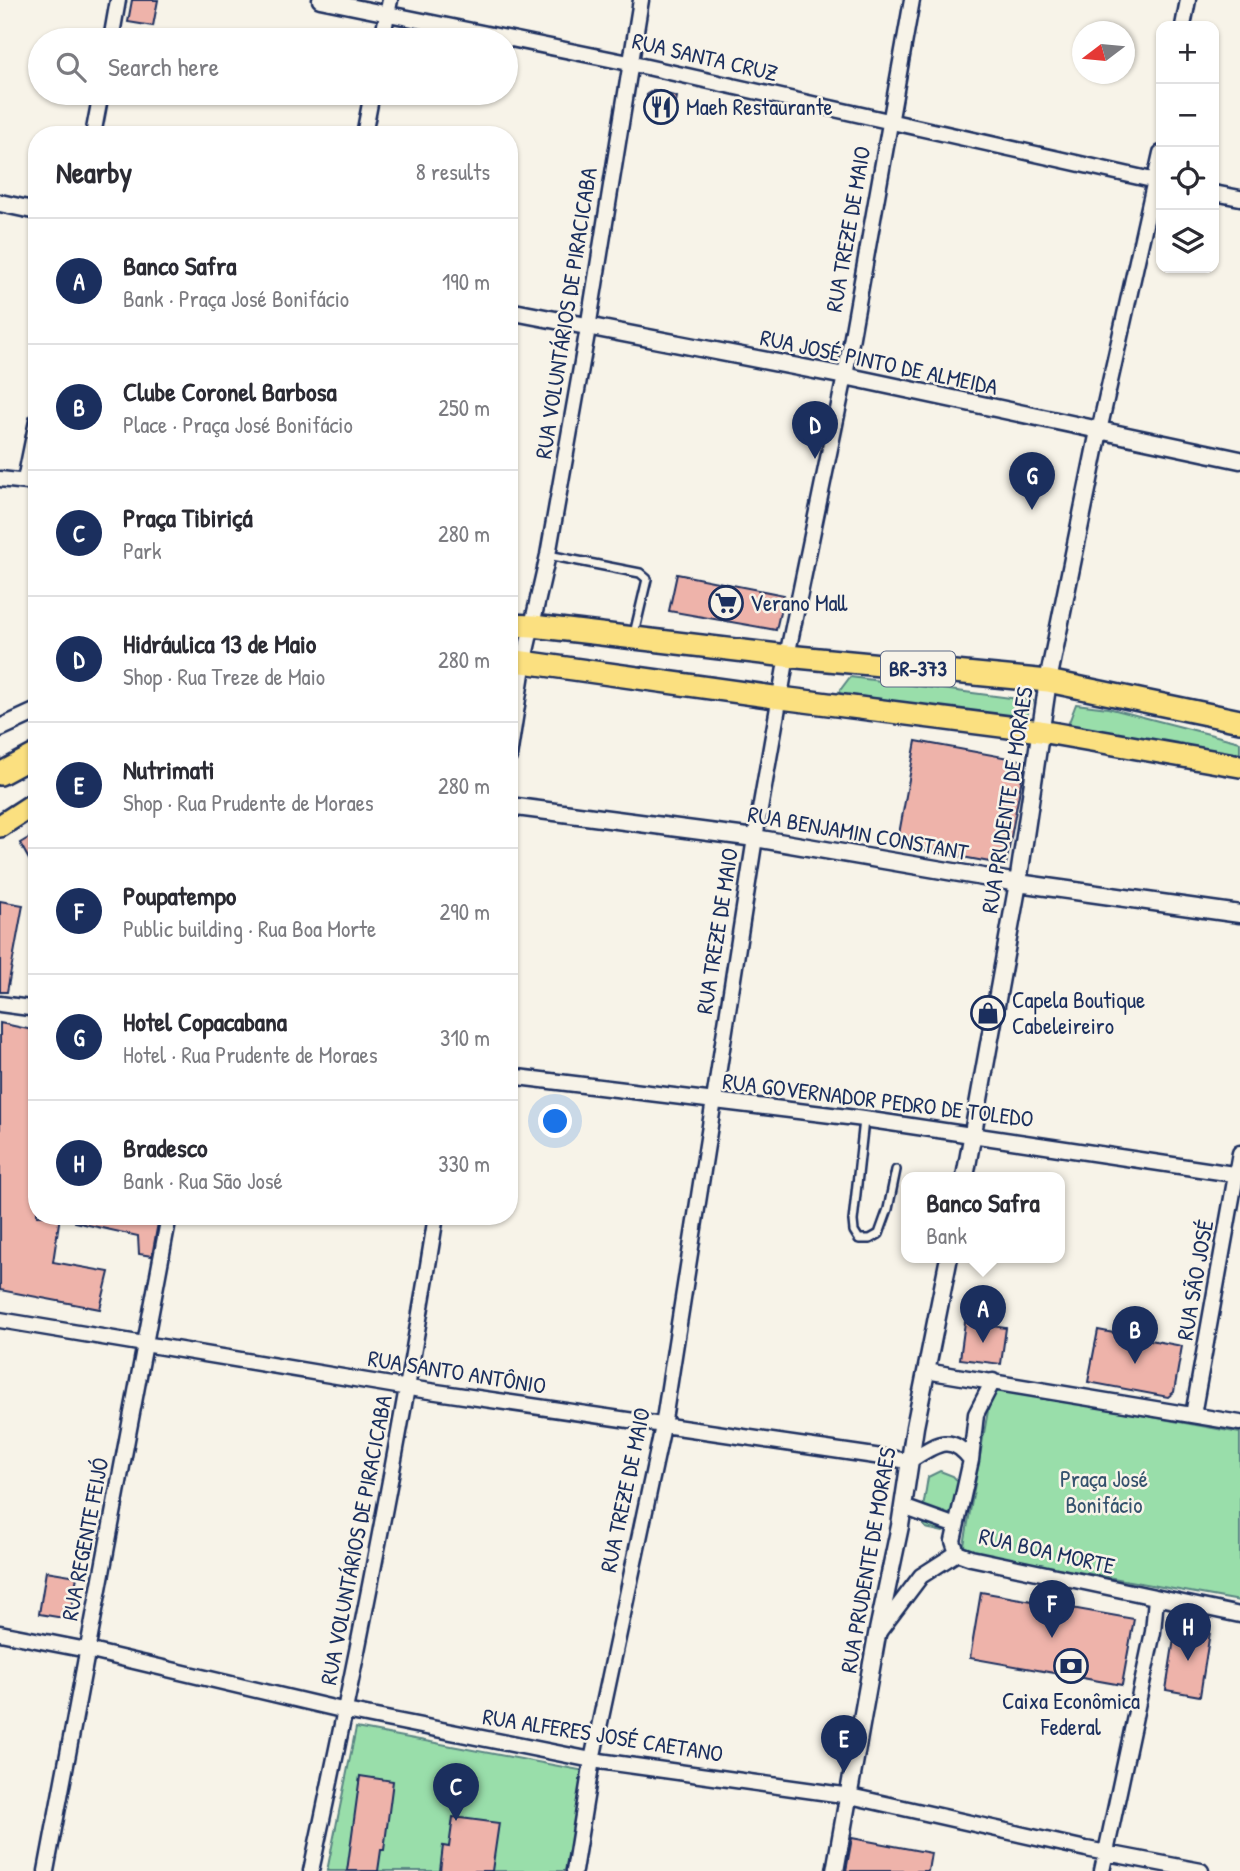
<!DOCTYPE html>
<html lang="en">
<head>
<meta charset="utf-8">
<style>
	:root { --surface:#fff; --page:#f7f7f7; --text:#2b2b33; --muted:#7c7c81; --line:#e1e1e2; --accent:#1b2f5e }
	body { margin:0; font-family:"Patrick Hand",sans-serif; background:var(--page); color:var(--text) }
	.controls { position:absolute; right:21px; top:21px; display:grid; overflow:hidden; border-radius:14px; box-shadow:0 2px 5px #0004 }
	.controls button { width:63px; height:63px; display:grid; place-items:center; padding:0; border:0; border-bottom:2px solid var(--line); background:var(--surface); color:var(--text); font:35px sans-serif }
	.compass { position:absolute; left:1072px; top:21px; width:63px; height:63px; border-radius:50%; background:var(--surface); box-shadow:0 2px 5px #0004; rotate:254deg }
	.you { position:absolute; left:556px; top:1122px; width:24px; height:24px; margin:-18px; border:5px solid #fff; border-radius:50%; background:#1a73e8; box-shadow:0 0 0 10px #1a73e833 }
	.badge { display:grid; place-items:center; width:46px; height:46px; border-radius:50%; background:var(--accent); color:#fff; font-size:23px; font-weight:700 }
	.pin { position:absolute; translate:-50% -58px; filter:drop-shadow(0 2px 4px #0008) }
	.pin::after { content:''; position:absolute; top:37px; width:24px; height:21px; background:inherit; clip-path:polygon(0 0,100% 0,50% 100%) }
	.popup { position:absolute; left:901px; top:1172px; width:164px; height:91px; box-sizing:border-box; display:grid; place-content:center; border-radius:14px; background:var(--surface); filter:drop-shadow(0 2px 5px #0005); font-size:23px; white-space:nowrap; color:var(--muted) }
	.popup b { font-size:26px; color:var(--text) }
	.popup::after { content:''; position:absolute; left:50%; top:100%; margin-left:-14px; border:14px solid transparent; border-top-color:var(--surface) }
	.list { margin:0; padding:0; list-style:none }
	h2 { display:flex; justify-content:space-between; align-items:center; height:91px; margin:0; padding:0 28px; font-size:30px }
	h2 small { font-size:23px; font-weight:400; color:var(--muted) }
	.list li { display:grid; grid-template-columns:46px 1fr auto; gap:21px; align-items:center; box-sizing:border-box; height:126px; padding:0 28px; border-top:2px solid var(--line) }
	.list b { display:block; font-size:26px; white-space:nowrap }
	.list p { margin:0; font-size:23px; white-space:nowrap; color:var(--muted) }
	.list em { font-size:23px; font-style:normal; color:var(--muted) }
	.icon { flex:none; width:38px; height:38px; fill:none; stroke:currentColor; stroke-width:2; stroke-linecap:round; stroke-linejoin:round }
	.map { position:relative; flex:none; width:1240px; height:1871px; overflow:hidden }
	.search { position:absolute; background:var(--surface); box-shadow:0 2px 5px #0004; left:28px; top:28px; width:490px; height:77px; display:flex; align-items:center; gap:18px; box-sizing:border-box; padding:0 24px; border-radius:38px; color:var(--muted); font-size:26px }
	.panel { position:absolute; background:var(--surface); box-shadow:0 2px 5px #0004; left:28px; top:126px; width:490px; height:1099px; border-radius:28px }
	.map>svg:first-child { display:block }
	.green { fill:#99deaa; stroke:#5a8684; stroke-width:2 }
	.building { fill:#eeb3aa; stroke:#1b2f5e; stroke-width:2 }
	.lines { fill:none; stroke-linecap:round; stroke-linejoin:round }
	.service-casing { stroke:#1b2f5e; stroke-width:12 }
	.minor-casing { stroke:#1b2f5e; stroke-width:19 }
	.tertiary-casing { stroke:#1b2f5e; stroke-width:21 }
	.primary-casing { stroke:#1b2f5e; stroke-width:26 }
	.service { stroke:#f7f3e8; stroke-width:7 }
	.minor { stroke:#f7f3e8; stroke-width:14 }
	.tertiary { stroke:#f7f3e8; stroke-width:16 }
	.primary { stroke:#fbe080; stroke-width:21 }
	.labels { text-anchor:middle; stroke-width:5; stroke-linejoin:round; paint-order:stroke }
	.shield { fill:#f7f3e8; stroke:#5d6a87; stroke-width:2 }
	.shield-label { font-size:21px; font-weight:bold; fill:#1b2f5e }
	.street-label { font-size:23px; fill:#1b2f5e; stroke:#f7f3e8 }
	.poi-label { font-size:23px; fill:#1b2f5e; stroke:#f7f3e8; text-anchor:start }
	.park-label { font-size:23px; fill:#34526d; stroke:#f7f3e8 }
</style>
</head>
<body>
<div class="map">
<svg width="1240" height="1871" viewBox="0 0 1240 1871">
	<rect width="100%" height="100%" fill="#f7f3e8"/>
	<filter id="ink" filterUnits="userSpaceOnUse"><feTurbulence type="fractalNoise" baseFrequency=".0143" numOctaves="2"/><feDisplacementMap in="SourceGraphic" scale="14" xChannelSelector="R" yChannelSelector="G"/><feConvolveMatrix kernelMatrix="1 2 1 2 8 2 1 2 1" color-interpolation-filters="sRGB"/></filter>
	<g filter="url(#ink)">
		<path class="green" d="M850 677 1033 701 1025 720 838 693Z
			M1076 704 1108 708 1240 742V755L1068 725Z
			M992 1388 1240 1433V1601L963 1551Z
			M940 1471 953 1476 964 1488 956 1524 943 1532 926 1528 921 1521 928 1477Z
			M356 1728 585 1771 565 1871H327Z"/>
		<path class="building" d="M132 0H158L153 26 128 22Z
			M654 90 677 97 671 124 646 118 647 94Z
			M677 574 784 595 776 630 669 611Z
			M916 741 1025 761 1006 865 897 845Z
			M37 833V874L20 843Z
			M0 901 23 905 7 992H0Z
			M0 1023 37 1031V1216H60L53 1262 109 1272 100 1309 0 1290Z
			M75 1216H143L144 1222 158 1223 152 1256 139 1254 138 1236 75 1222Z
			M965 1322 1006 1328 1001 1364 960 1359Z
			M1098 1330 1182 1346 1174 1392 1168 1397 1088 1382Z
			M46 1571 77 1576 70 1619 39 1614Z
			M981 1592 1134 1619 1122 1685 970 1658Z
			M1176 1626 1210 1632 1200 1696 1166 1690Z
			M360 1776 393 1781 384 1850H381L378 1871H347Z
			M453 1817 499 1823 492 1871H440L443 1846 449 1847Z
			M852 1838 931 1853 928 1871H846Z"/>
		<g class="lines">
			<g class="service-casing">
				<path id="service" d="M548 555 640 573 647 579 634 634
					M864 1120 853 1221 854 1231 859 1239H870L879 1234 888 1209 896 1170"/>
			</g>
			<g class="minor-casing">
				<path id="minor" d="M320 0 629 63 1161 182
					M1183 26 1188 0
					M111 40 118 0
					M382 40 390 0
					M93 135 101 93
					M364 135 372 93
					M1214 193 1240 198
					M1099 431 1161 153
					M0 479 37 483
					M25 480 37 421
					M509 757 524 660 548 555 588 328 641 0
					M0 1004 37 1009
					M509 1076 864 1119 1240 1175
					M0 1320 409 1388 909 1461C934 1446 950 1431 971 1460
					M926 1371 1240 1423
					M1193 1415 1240 1153
					M903 1507 956 1526
					M957 1553 953 1541 971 1460 976 1414 993 1381
					M0 1633 87 1650 346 1711 592 1760 850 1796 1086 1849 1201 1871
					M878 1633 921 1576 957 1553 971 1558 1240 1615
					M46 1871 169 1216
					M311 1871C358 1654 401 1436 436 1216
					M574 1871 592 1760 663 1426 755 838 787 656 845 376 912 0
					M1102 1871 1153 1632 1156 1598"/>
			</g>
			<g class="tertiary-casing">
				<path id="tertiary" d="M0 203 37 211
					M509 311 845 376 1240 460
					M0 728 37 711
					M509 806 755 838 1018 883 1240 914
					M965 1177 1018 883 1048 681 1099 431
					M835 1871 877 1635 900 1526 915 1427 949 1257"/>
			</g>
			<g class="primary-casing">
				<path id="primary" d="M509 625 533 626 787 656 1048 681 1240 721
					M509 660 781 698 1040 731 1240 766
					M0 774 37 754
					M0 826 37 802"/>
			</g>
			<use href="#service" class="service"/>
			<use href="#minor" class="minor"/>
			<use href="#tertiary" class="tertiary"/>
			<use href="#primary" class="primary"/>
		</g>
	</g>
	<defs>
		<g id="restaurant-ring" transform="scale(1.75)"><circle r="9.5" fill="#f7f3e8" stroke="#1b2f5e" stroke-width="1.5"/><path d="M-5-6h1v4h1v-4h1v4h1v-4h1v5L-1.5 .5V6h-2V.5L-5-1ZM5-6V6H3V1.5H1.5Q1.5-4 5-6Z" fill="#1b2f5e"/></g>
		<g id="supermarket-ring" transform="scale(1.75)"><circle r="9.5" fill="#f7f3e8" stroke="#1b2f5e" stroke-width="1.5"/><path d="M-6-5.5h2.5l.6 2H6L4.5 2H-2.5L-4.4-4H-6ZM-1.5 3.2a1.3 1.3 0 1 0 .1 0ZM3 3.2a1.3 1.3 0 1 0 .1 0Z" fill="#1b2f5e"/></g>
		<g id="shop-ring" transform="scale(1.75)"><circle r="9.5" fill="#f7f3e8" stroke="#1b2f5e" stroke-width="1.5"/><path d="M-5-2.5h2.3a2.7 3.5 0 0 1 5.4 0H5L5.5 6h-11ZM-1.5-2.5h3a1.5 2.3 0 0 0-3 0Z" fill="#1b2f5e"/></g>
		<g id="bank-ring" transform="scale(1.75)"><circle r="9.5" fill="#f7f3e8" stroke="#1b2f5e" stroke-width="1.5"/><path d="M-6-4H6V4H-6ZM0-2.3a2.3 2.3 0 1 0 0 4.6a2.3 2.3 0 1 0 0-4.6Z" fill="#1b2f5e"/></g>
	</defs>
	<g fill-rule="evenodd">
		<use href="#restaurant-ring" x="661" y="107"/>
		<use href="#supermarket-ring" x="726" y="603"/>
		<use href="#shop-ring" x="988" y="1013"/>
		<use href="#bank-ring" x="1071" y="1666"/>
	</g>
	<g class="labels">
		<rect class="shield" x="881" y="651.5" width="74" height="35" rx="5"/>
		<g class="shield-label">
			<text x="918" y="676">BR-373</text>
		</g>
		<g class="street-label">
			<text transform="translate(705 57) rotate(13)" y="8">RUA SANTA CRUZ</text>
			<text transform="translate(848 229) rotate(-80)" y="8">RUA TREZE DE MAIO</text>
			<text transform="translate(566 313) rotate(-81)" y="8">RUA VOLUNTÁRIOS DE PIRACICABA</text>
			<text transform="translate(879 362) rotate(12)" y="8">RUA JOSÉ PINTO DE ALMEIDA</text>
			<text transform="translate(1007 800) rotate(-81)" y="8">RUA PRUDENTE DE MORAES</text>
			<text transform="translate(858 833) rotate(10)" y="8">RUA BENJAMIN CONSTANT</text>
			<text transform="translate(717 931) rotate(-81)" y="8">RUA TREZE DE MAIO</text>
			<text transform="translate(878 1100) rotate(7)" y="8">RUA GOVERNADOR PEDRO DE TOLEDO</text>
			<text transform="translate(1195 1280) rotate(-80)" y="8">RUA SÃO JOSÉ</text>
			<text transform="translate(457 1372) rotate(9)" y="8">RUA SANTO ANTÔNIO</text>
			<text transform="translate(625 1490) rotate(-78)" y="8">RUA TREZE DE MAIO</text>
			<text transform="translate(85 1539) rotate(-79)" y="8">RUA REGENTE FEIJÓ</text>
			<text transform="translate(356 1540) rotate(-79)" y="8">RUA VOLUNTÁRIOS DE PIRACICABA</text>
			<text transform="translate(1047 1551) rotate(13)" y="8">RUA BOA MORTE</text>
			<text transform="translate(868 1560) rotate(-80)" y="8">RUA PRUDENTE DE MORAES</text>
			<text transform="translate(603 1735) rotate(9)" y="8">RUA ALFERES JOSÉ CAETANO</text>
		</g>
		<g class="poi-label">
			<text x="686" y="115">Maeh Restaurante</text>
			<text x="750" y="611">Verano Mall</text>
			<text x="1012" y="1008">Capela Boutique<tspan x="1012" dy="26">Cabeleireiro</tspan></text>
			<text x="1071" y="1709" text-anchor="middle">Caixa Econômica<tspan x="1071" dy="26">Federal</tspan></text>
		</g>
		<g class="park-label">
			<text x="1104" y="1487">Praça José<tspan x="1104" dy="26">Bonifácio</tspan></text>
		</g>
	</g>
</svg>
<div class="controls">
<button>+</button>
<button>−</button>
<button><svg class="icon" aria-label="locate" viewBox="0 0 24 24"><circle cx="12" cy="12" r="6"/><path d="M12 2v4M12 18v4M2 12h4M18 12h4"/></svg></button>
<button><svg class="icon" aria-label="layers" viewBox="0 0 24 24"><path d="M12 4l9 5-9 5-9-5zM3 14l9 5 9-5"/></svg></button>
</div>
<svg class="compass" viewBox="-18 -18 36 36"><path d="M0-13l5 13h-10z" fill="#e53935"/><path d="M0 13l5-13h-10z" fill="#7c7c81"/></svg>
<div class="you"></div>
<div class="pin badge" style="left:983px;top:1343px">A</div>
<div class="popup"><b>Banco Safra</b>Bank</div>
<div class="pin badge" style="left:1135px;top:1364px">B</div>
<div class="pin badge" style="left:456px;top:1821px">C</div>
<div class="pin badge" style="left:815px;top:459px">D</div>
<div class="pin badge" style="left:844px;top:1773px">E</div>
<div class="pin badge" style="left:1052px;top:1638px">F</div>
<div class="pin badge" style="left:1032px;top:510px">G</div>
<div class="pin badge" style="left:1188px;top:1661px">H</div>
<div class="search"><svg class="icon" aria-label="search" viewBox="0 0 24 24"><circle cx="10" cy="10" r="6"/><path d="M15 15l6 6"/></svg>Search here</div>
<section class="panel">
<h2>Nearby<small>8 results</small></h2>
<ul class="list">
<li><span class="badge">A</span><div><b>Banco Safra</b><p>Bank · Praça José Bonifácio</p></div><em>190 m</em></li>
<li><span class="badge">B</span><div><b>Clube Coronel Barbosa</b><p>Place · Praça José Bonifácio</p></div><em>250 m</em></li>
<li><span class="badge">C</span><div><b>Praça Tibiriçá</b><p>Park</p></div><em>280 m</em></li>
<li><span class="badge">D</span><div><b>Hidráulica 13 de Maio</b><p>Shop · Rua Treze de Maio</p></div><em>280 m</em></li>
<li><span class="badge">E</span><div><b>Nutrimati</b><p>Shop · Rua Prudente de Moraes</p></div><em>280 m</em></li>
<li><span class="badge">F</span><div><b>Poupatempo</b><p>Public building · Rua Boa Morte</p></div><em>290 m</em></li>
<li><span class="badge">G</span><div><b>Hotel Copacabana</b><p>Hotel · Rua Prudente de Moraes</p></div><em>310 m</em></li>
<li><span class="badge">H</span><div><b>Bradesco</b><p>Bank · Rua São José</p></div><em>330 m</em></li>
</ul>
</section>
</div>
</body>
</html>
